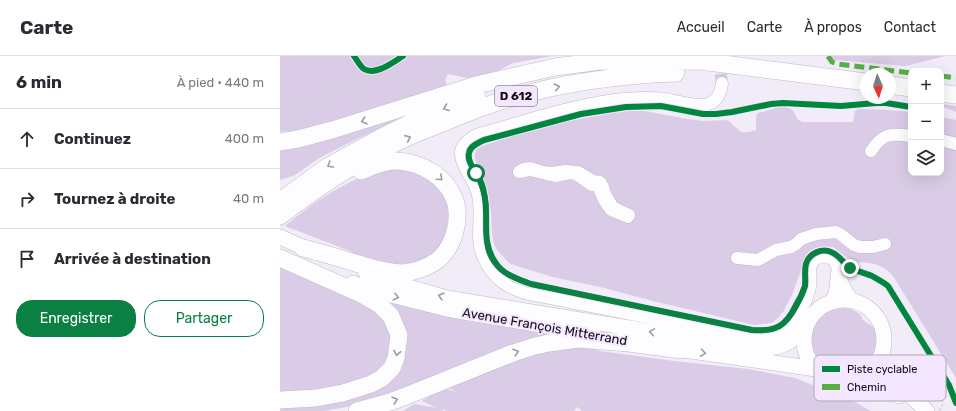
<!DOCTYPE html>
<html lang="fr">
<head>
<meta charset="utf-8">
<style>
	:root { --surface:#fff; --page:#f7f7f7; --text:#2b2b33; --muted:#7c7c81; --line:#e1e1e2; --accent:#0b8043 }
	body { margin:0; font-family:Rubik,sans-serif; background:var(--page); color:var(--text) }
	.controls { position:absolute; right:12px; top:12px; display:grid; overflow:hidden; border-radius:8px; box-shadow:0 4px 16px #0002 }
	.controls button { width:36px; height:36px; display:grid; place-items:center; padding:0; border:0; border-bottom:1px solid var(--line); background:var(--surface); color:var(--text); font:20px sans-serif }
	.compass { position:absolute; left:580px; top:12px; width:36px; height:36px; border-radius:50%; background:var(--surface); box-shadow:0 4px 16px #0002; rotate:176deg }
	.stop { position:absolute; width:12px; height:12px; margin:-9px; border:3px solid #0b8043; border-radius:50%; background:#fff }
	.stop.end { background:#0b8043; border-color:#fff; box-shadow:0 1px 4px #0008 }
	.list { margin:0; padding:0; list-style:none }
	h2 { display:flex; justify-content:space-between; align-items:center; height:52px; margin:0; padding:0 16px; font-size:17px }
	h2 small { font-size:13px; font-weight:400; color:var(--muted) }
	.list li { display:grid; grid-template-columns:26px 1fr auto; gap:12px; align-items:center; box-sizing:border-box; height:60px; padding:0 16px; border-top:1px solid var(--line) }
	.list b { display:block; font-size:15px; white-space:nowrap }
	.list em { font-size:13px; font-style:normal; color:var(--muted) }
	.actions { display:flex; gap:8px; padding:12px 16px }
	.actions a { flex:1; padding:9px 0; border:1px solid var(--accent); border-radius:16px; text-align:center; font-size:14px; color:var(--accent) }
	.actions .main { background:var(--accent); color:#fff }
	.icon { flex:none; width:22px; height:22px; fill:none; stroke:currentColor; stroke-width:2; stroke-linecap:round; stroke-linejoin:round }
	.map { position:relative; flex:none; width:676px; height:355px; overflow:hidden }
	header { display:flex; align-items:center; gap:24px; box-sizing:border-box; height:56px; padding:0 20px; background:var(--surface); border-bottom:1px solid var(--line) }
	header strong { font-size:19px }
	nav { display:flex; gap:22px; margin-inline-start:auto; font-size:14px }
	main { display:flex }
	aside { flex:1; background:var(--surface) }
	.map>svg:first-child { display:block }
	.green { fill:#dacce6 }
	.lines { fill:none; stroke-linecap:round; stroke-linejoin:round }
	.minor-tunnel { stroke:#d0cbd6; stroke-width:12; stroke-dasharray:12 6; stroke-linecap:butt }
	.minor-casing { stroke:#c0bac5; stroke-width:13 }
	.major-casing { stroke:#c0bac5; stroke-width:16 }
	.highway-casing { stroke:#c0bac5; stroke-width:18 }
	.path { stroke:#d3d1d4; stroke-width:1.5; stroke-dasharray:3 2; stroke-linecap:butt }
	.minor { stroke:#fdfcfe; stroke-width:12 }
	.major { stroke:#fdfcfe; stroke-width:15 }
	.highway { stroke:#fdfcfe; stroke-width:17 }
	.quiet { stroke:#54b045; stroke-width:5; stroke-dasharray:10 5; stroke-linecap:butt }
	.cycleway-casing { stroke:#f3e6fe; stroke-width:8 }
	.cycleway { stroke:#00873e; stroke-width:6 }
	.oneway { stroke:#9f9ca1 }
	.route { stroke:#0b8043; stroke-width:5 }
	.labels { text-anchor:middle; stroke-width:4; stroke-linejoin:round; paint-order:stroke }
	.shield { fill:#f3e6fe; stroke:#564e5c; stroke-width:1 }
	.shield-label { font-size:12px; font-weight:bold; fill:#120d16 }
	.street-label { font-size:13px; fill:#120d16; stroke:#f3e6fe }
	.key { fill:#f3e6fe; stroke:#b0a5b8; stroke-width:1 }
	.key-label { font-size:11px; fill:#120d16 }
</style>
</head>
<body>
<header>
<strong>Carte</strong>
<nav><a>Accueil</a><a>Carte</a><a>À propos</a><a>Contact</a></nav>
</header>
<main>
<aside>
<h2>6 min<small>À pied · 440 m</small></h2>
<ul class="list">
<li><svg class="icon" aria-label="ahead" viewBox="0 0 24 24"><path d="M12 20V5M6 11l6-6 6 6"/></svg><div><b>Continuez</b></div><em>400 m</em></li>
<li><svg class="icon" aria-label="right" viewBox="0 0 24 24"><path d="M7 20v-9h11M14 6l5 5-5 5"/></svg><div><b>Tournez à droite</b></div><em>40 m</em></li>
<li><svg class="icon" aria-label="arrive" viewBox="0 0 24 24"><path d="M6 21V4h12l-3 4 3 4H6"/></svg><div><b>Arrivée à destination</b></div></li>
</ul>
<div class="actions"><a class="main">Enregistrer</a><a>Partager</a></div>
</aside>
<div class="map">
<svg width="676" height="355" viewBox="0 0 676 355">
	<rect width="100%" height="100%" fill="#f2ecf8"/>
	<path class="green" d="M0 0H273L233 7 216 16 198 21 186 22 168 18 165 24 167 28 161 34 143 36 135 40 47 67 37 69 25 74 0 76Z
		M551 0H666L625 10 553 4Z
		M158 47 81 81 41 101 15 119 0 124V95L9 91Z
		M661 48 676 50V56L661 50Z
		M504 50C506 51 509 52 511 53 518 58 514 64 523 66H573L575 55 578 53 608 54 631 56V117H661V61L676 64V322L613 220C606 212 599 208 588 207 584 206 579 207 575 205 565 202 561 197 554 191 544 190 534 190 527 198L512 239 503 256 498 262 492 267 474 269 373 245 324 232 273 221 240 211 229 207 217 194 214 188 212 178 211 157 207 134 198 112 195 103V99L196 94 202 90 238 78 285 66 331 57 348 55H364L408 63 423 65 446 64C453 66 456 74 462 76 466 77 472 75 476 74V60L478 57Z
		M126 112 146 121 154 127 164 140 168 152 169 171 166 186 142 208 107 210 59 194 75 197 5 170C34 146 70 120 108 114 114 113 120 112 126 112Z
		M0 208 89 248 104 262 111 275 112 289 105 310 89 322 50 333 0 337Z
		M107 246C168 261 231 269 293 278L136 330 72 350 44 355H0V348L114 317Z
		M562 252 571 253 580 258 583 264 587 267 594 271 598 280 595 300 591 306 585 311 578 316 569 319 558 317 540 309 534 303 529 291V281L532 272 537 264 544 257 552 254Z
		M301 289 320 295 394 305 468 313 515 322 575 346 591 355H301V354L297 351 294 355H167L161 353 163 355H123L134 348 157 352 142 345 157 335 167 333 176 336 169 332 244 298Z"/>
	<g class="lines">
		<path class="minor-tunnel" d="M438 0 442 27"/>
		<g class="minor-casing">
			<path id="minor" d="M442 27C441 36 438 45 428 48 418 52 395 44 383 43 370 41 357 42 344 43 294 48 247 65 199 78 162 95 192 114 198 139 201 153 199 165 199 179 199 200 210 219 228 230 233 233 240 235 245 237L473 282C500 284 511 275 523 251 526 244 529 237 530 231 532 224 529 216 531 209 534 201 544 198 552 203 557 206 561 224 564 230 567 236 570 241 574 246
				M661 84 676 88
				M591 95C603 77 611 77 631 80
				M250 112 263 116 272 117 285 115 297 116 300 117 313 125 320 126 323 131 325 138 332 150 334 152 349 159 348 161 331 154 324 144 318 130 317 129H312L296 118 290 117 275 120 250 114 241 116H239L244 113Z
				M457 202 478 204 496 194 511 191 516 188 521 183 536 178 556 176 560 178 574 189 580 191H593L605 188
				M550 247C556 237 556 228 557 217"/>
		</g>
		<g class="major-casing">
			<path id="major" d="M0 181 34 196
				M86 217 94 221 167 242 472 292C484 293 499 292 509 286 515 282 521 276 526 271
				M73 227 95 235 167 253 313 278
				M524 284a40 40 0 1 1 80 0a40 40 0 1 1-80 0Z
				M390 292 536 313
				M602 297V306L606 316 614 325 647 355
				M581 320 602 327 619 340"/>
		</g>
		<g class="highway-casing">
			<path id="highway" d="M610 29 631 32
				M661 37 676 39
				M0 86 18 83 52 74 196 29 275 11 321 5 367 6 420 5 586 26
				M0 145 47 111 100 82 141 62 185 45 197 41
				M0 160C33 135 70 110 107 91 125 82 144 74 163 67 186 57 210 48 234 41 287 26 341 19 396 17
				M23 192C40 196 56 201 72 206 89 211 106 217 123 217 134 216 150 211 159 203 174 190 182 161 174 142 165 120 142 107 119 105 106 104 93 110 81 115
				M0 202 81 238 100 249 111 260 119 279 116 302 112 312 102 322 91 328 63 337 36 342 0 344
				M77 355 110 346 131 338 233 297 255 290 269 287 298 283 349 287 401 294"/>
		</g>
		<path class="path" d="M0 19H7
			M0 62 29 52 63 35 98 14
			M659 355C668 344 658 342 661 331L669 329"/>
		<use href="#minor" class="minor"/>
		<use href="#major" class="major"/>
		<use href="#highway" class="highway"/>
		<path class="quiet" d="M548 0 552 6 558 8 631 17
			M661 20 676 22"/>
		<g class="cycleway-casing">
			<path id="cycleway" d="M74 0C77 4 80 10 84 13 96 20 113 6 123 0
				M631 51 606 47H596L561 50 503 47 491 48 452 56 436 58H423L381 50 346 51 301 58 204 84C198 87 190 90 189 97 187 105 193 111 196 117 200 123 203 130 204 137 210 161 200 184 215 206 223 219 238 223 251 228L472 274C496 276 506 270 516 249 520 243 523 236 525 230 526 222 524 215 526 208 529 197 543 191 553 197 560 200 563 207 569 211 576 215 585 217 592 220 597 223 603 226 608 230L669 329 676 347"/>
		</g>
		<use href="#cycleway" class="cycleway"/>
	</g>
	<defs><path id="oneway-chevron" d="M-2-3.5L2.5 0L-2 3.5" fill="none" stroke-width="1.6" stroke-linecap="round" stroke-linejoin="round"/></defs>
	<g class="oneway">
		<use href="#oneway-chevron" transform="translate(277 31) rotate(-12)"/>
		<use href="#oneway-chevron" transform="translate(166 52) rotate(158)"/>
		<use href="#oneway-chevron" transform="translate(84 65) rotate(162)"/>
		<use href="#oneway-chevron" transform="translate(128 82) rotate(-24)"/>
		<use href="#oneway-chevron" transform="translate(50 109) rotate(150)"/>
		<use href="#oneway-chevron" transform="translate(160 122) rotate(42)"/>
		<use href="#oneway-chevron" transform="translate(161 240) rotate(-164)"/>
		<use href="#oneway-chevron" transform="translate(116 241) rotate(14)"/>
		<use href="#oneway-chevron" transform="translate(372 276) rotate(-171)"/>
		<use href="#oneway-chevron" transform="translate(236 296) rotate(-19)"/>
		<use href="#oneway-chevron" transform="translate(117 297) rotate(101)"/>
		<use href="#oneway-chevron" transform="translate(423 297) rotate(8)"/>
		<use href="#oneway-chevron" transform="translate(115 344) rotate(-19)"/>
	</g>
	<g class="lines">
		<path class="route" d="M196 117C201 127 205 138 206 149 208 173 200 198 223 215 232 221 242 225 251 228L472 274C496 276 506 270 517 249 520 243 524 236 525 229 526 222 524 214 526 207 530 197 542 192 551 196 559 199 563 207 570 212"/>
	</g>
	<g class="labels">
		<rect class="shield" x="215" y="30" width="42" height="20" rx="3"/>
		<g class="shield-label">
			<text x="236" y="44">D 612</text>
		</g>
		<g class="street-label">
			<text transform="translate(265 270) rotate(10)" y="5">Avenue François Mitterrand</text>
		</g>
	</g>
	<rect x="534" y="299" width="132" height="46" rx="6" class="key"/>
	<rect x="542" y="310" width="18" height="6" fill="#00873e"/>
	<rect x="542" y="328" width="18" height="6" fill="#54b045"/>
	<g class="key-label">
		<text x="567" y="317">Piste cyclable</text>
		<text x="567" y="335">Chemin</text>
	</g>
</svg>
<div class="controls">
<button>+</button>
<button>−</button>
<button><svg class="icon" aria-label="layers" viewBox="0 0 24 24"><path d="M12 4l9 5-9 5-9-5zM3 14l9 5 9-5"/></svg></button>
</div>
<svg class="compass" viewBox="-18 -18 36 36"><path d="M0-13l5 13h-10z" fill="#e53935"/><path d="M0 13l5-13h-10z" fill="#7c7c81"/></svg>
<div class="stop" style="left:196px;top:117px"></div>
<div class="stop end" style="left:570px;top:212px"></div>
</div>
</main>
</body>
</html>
